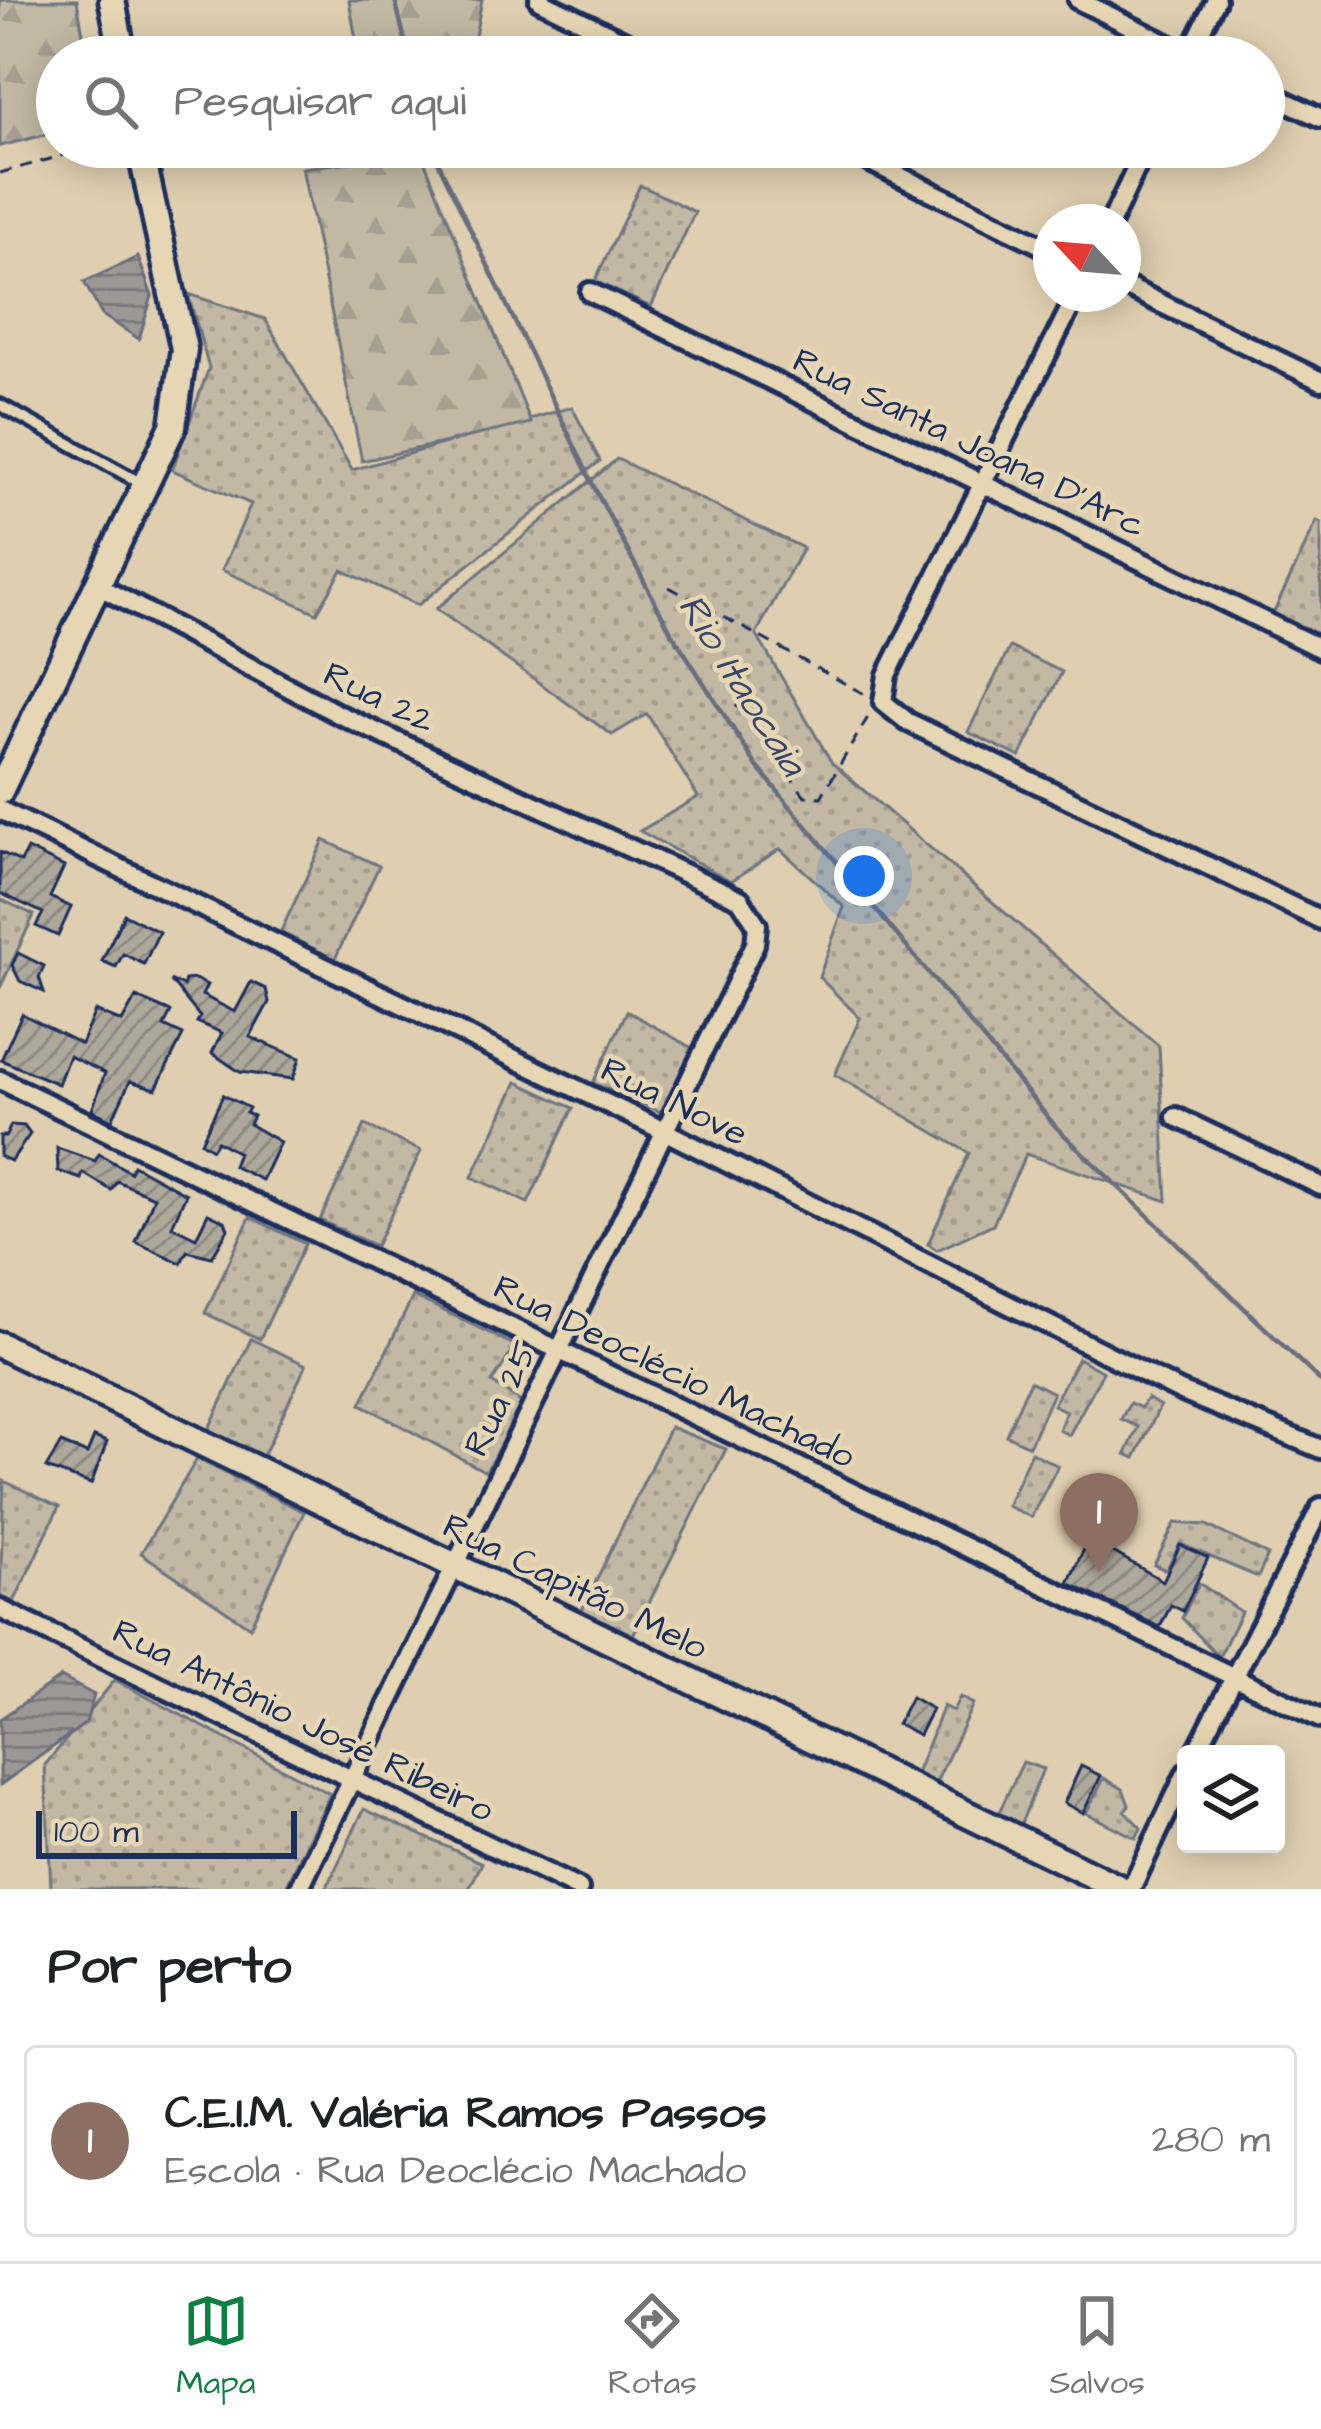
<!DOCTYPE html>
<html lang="pt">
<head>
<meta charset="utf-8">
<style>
	:root { --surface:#fff; --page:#f2f2f2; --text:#202124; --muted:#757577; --line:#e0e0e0; --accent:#0b8043 }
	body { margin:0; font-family:"Architects Daughter",sans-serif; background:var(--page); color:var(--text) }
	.controls { position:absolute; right:36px; bottom:36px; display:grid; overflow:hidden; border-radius:12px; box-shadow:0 6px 30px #0003 }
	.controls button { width:108px; height:108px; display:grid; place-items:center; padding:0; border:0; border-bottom:3px solid var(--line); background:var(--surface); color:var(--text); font:60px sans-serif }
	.compass { position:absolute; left:1033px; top:204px; width:108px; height:108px; border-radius:50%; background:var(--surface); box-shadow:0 6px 30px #0003; rotate:296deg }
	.scale { position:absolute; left:36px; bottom:30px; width:261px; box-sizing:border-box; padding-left:12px; border:6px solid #1b2f5e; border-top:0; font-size:33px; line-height:42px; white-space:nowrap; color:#1b2f5e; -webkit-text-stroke:9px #e7d6b3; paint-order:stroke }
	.you { position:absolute; left:864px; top:876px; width:42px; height:42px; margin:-30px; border:9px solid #fff; border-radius:50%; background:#1a73e8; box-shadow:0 0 0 18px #1a73e833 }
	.badge { display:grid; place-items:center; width:78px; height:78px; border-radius:50%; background:var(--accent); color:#fff; font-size:39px; font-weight:700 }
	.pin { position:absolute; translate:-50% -99px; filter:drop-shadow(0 3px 6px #0008) }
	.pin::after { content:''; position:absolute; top:63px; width:42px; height:36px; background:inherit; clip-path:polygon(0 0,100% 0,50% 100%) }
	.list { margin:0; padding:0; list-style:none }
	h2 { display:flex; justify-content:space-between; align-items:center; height:156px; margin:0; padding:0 48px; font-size:51px }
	h2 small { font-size:39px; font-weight:400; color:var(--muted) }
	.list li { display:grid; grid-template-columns:78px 1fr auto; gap:36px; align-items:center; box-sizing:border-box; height:192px; margin:0 24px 24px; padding:0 24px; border:3px solid var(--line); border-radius:12px }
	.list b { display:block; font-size:45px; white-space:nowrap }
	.list p { margin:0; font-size:39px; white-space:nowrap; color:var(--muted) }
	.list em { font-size:39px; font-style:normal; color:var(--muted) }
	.icon { flex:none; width:66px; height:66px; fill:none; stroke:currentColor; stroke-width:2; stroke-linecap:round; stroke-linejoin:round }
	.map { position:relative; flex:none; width:1321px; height:1889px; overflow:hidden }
	.search { position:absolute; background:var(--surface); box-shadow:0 6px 30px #0003; left:36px; right:36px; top:36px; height:132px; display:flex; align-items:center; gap:30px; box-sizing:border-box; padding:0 42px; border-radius:66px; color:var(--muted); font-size:45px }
	.sheet { height:372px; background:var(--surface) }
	nav { display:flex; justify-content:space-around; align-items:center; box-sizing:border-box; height:168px; border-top:3px solid var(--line); background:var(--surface); font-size:33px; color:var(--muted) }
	nav a { display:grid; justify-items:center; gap:6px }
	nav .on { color:var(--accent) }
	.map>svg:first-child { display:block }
	.grass { fill:url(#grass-dots); stroke:#6e7481; stroke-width:3 }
	.forest { fill:url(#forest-firs); stroke:#6e7481; stroke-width:3 }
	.water { fill:url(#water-rules); stroke:#686e7f; stroke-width:3 }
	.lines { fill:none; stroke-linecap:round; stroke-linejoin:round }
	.stream { stroke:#686e7f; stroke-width:4.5 }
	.building { fill:url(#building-hatch); stroke:#1b2f5e; stroke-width:3 }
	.service-casing { stroke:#1b2f5e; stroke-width:18 }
	.minor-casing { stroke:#1b2f5e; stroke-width:26 }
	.secondary-casing { stroke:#1b2f5e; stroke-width:33 }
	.path { stroke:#1b2f5e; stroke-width:3; stroke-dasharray:12 9; stroke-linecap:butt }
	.service { stroke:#e7d6b3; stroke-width:9 }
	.minor { stroke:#e7d6b3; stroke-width:16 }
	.secondary { stroke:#e7d6b3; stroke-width:24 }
	.labels { text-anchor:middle; stroke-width:9; stroke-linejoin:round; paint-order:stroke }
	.street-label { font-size:36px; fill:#1b2f5e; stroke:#e7d6b3 }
	.water-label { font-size:39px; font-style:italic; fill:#354469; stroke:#e7d6b3 }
</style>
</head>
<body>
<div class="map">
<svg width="1321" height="1889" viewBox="0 0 1321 1889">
	<defs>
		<pattern id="grass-dots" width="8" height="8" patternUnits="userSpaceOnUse" patternTransform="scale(3)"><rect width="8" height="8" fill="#c2b8a4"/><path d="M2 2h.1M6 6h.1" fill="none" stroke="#a69e90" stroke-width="1.8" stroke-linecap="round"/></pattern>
		<pattern id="forest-firs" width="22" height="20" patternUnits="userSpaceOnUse" patternTransform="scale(3)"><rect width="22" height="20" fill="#c2b8a4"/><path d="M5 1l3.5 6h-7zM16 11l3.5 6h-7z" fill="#a69e90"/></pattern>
		<pattern id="water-rules" width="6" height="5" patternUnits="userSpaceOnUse" patternTransform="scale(3)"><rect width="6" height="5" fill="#9c9895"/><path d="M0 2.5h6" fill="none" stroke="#7e7c7d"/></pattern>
		<pattern id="building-hatch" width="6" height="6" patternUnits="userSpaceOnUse" patternTransform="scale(3)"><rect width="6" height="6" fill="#aea89b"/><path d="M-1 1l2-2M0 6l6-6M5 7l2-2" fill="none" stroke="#8d8982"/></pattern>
	</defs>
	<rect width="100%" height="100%" fill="#dfcfb0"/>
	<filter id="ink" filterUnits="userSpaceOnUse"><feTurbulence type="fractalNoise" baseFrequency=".00833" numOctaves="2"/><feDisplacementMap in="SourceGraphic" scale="24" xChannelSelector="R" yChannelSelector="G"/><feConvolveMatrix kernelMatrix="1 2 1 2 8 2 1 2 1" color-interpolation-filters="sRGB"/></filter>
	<g filter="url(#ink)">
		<path class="grass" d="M640 185 695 212 651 307 595 281Z
			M188 294 265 319 352 470 572 407 600 461 418 605 342 570 317 613 222 570 251 504 172 470 209 368Z
			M617 459 803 548 756 634 832 763 1159 1046 1167 1201 1026 1154 993 1224 937 1250 928 1244 969 1153 835 1075 860 1018 819 977 844 907 780 849 731 881 640 831 698 797 647 714 612 735 436 609Z
			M1317 521 1321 523V639L1272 616Z
			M1010 647 1062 672 1020 757 968 732Z
			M324 840 379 866 334 961 279 935Z
			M0 899 34 915 0 988Z
			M627 1011 694 1049 661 1112 593 1083Z
			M517 1082 573 1108 528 1203 472 1177Z
			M365 1125 421 1151 376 1246 320 1220Z
			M250 1217 305 1244 260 1339 205 1313Z
			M413 1296 516 1346 492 1382 522 1403 486 1472 361 1404Z
			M251 1339 306 1365 261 1461 206 1435Z
			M1078 1358 1103 1372 1069 1435 1059 1430 1066 1411 1053 1405Z
			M1030 1381 1053 1393 1029 1446 1006 1435Z
			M1147 1398 1160 1406 1135 1458 1126 1454 1138 1427 1121 1419 1130 1403 1141 1408Z
			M670 1427 726 1449 633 1635 582 1610Z
			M1031 1452 1058 1466 1031 1517 1007 1506Z
			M197 1459 304 1512 250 1627 141 1553Z
			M4 1481 59 1507 14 1602 0 1596Z
			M1175 1523 1206 1525 1268 1555 1258 1577 1180 1544 1166 1570 1154 1565Z
			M1199 1583 1241 1612 1219 1657 1182 1618Z
			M115 1680 330 1794 285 1889H51L45 1765Z
			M960 1697 973 1704 935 1785 915 1776 943 1706 953 1711Z
			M1023 1762 1043 1769 1020 1826 998 1814Z
			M1104 1778 1123 1789 1129 1805 1125 1811 1141 1828 1136 1838 1086 1813Z
			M364 1809 482 1863 469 1889H326Z"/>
		<path class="forest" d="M0 0H77L87 57H57V132L0 146Z
			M349 0H482L472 52 480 57H359Z
			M375 147H477L424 160 531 423 362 461 302 168 376 159Z"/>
		<path class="water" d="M138 257 152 296 139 339 102 315 84 282Z
			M61 1677 94 1695 86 1723 0 1785V1719Z"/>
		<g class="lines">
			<path class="stream" d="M395 0 409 57
				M431 147 598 495 670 630 756 765 1056 1127 1321 1382"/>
		</g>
		<path class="building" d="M27 849 64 867 50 897 71 907 58 936 36 926 43 913 0 893V852L21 862Z
			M124 914 159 932 144 964 123 954 116 967 102 961Z
			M18 953 44 966 39 977 44 992 20 981 12 965Z
			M195 979 207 985 202 995 235 1012 251 982 266 989 269 1002 250 1037 300 1058 293 1079 240 1072 212 1053 222 1033 197 1022 200 1017 170 980 183 986 185 980Z
			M136 997 171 1012 164 1026 183 1035 156 1089 130 1081 112 1120 92 1110 105 1073 69 1056 58 1084 1 1060 22 1014 81 1044 95 1011 122 1022Z
			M223 1095 249 1108 246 1113 253 1116 249 1124 280 1142 262 1180 233 1166 238 1153 217 1141 212 1149 201 1142Z
			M11 1125 24 1126 30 1134 11 1161 0 1156V1136H6Z
			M57 1148 95 1161 99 1154 130 1172 133 1165 186 1194 172 1226 196 1238 208 1213 225 1221 228 1229 212 1257 187 1251 181 1263 136 1242 154 1197 117 1181 111 1190 83 1173 81 1179 58 1171Z
			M94 1437 107 1442 91 1484 46 1468 61 1443 87 1454Z
			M1089 1538 1163 1581 1180 1545 1208 1558 1183 1611 1171 1605 1160 1627 1068 1583Z
			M911 1697 932 1709 919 1735 897 1724Z
			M1081 1766 1101 1776 1083 1813 1064 1803Z"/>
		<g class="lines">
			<g class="service-casing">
				<path id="service" d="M0 405 141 483"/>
			</g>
			<g class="minor-casing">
				<path id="minor" d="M539 0 656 57
					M1078 0 1193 57
					M1188 57 1216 0
					M1264 91 1321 118
					M840 147 1051 250
					M1111 222 1146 147
					M1123 285 1321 381
					M590 292 1321 649
					M1077 294 887 675 883 702 908 722 1321 920
					M100 587 338 714 740 899 757 925 755 944 299 1889
					M0 810 668 1133 1180 1391 1321 1449
					M0 1080 1321 1719
					M1176 1117 1321 1186
					M0 1609 579 1889
					M1195 1754 1321 1507
					M1131 1889 1186 1773"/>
			</g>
			<g class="secondary-casing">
				<path id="secondary" d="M112 0 123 57
					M0 791 173 426 184 349 140 147
					M0 1345 1121 1889"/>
			</g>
			<path class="path" d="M0 173 93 147
				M669 587 864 694
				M736 705 805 796 821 797 871 712"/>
			<use href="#service" class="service"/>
			<use href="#minor" class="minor"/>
			<use href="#secondary" class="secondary"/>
		</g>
	</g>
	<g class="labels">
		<g class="street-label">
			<text transform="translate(970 441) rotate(26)" y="13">Rua Santa Joana D'Arc</text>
			<text transform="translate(380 696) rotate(26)" y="13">Rua 22</text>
			<text transform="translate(675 1100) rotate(26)" y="13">Rua Nove</text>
			<text transform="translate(675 1370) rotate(26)" y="13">Rua Deoclécio Machado</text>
			<text transform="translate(499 1398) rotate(-64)" y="13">Rua 25</text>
			<text transform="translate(576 1585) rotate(26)" y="13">Rua Capitão Melo</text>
			<text transform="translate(304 1719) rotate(26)" y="13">Rua Antônio José Ribeiro</text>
		</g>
		<g class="water-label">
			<text transform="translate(744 684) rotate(58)" y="14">Rio Itaocaia</text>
		</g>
	</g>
</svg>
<div class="controls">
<button><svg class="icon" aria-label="layers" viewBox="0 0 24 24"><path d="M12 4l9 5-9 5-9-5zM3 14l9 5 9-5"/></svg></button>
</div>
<svg class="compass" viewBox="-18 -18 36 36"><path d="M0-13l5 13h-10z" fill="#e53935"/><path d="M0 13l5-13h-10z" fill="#757577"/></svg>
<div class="scale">100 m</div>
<div class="you"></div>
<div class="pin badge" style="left:1099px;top:1572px;background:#8d6e63">1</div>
<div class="search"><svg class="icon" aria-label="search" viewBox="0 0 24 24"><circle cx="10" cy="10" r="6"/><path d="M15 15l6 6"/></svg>Pesquisar aqui</div>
</div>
<section class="sheet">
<h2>Por perto<small></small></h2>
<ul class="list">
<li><span class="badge" style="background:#8d6e63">1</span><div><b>C.E.I.M. Valéria Ramos Passos</b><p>Escola · Rua Deoclécio Machado</p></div><em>280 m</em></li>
</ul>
</section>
<nav>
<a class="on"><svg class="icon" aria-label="map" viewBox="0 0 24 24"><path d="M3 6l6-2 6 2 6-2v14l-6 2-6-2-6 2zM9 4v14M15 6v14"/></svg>Mapa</a>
<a><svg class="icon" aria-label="directions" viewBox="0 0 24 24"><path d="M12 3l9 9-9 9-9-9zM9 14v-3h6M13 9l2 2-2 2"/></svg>Rotas</a>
<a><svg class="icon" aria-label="saved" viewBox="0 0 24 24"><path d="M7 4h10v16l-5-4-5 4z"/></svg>Salvos</a>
</nav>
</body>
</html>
